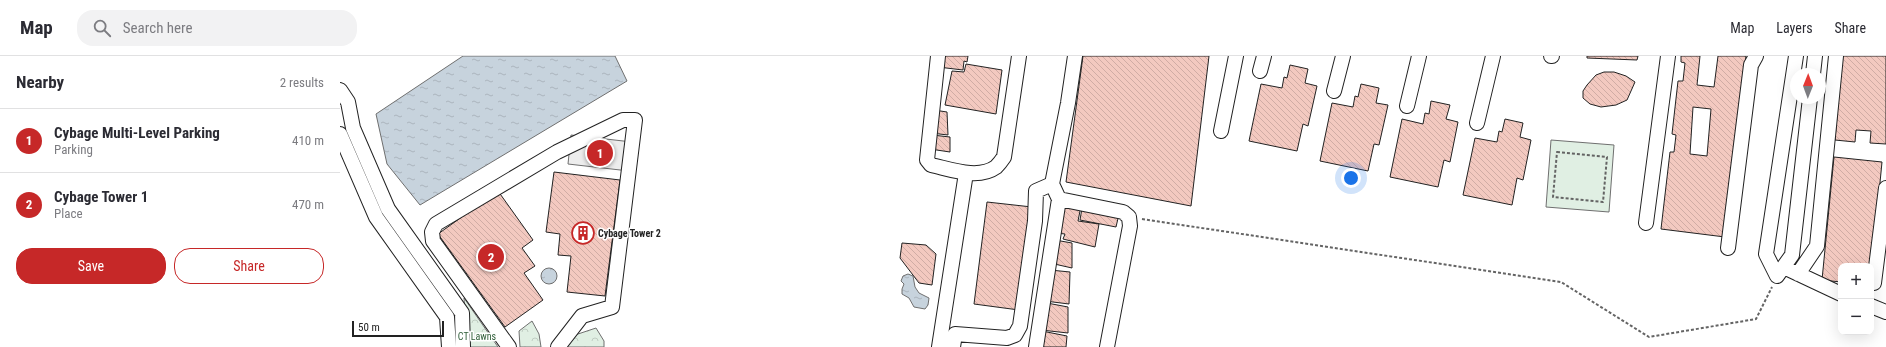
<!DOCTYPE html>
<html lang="en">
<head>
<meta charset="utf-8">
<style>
	:root { --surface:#fff; --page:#f2f2f3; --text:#2b2b33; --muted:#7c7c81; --line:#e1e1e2; --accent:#c62828 }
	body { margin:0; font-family:"Roboto Condensed",sans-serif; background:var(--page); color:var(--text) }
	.controls { position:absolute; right:12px; bottom:12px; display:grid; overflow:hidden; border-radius:8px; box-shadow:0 4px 16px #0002 }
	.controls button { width:36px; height:36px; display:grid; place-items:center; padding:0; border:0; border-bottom:1px solid var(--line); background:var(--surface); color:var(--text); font:20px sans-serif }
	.compass { position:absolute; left:1450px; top:12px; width:36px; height:36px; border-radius:50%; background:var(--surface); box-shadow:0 4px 16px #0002; rotate:1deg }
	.scale { position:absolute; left:12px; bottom:10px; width:92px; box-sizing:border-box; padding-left:4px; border:2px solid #222; border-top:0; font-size:11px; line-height:14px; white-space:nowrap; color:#222; -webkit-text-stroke:3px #fff; paint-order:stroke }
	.you { position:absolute; left:1011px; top:122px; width:14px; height:14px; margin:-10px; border:3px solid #fff; border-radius:50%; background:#1a73e8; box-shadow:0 0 0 6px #1a73e833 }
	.badge { display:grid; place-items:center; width:26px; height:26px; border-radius:50%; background:var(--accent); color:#fff; font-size:13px; font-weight:700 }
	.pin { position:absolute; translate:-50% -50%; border:2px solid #fff; box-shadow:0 1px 4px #0006 }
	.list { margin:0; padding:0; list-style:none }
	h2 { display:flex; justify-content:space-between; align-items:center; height:52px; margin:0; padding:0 16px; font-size:17px }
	h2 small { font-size:13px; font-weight:400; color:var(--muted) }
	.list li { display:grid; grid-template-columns:26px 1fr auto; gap:12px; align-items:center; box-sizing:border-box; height:64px; padding:0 16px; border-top:1px solid var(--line) }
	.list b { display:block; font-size:15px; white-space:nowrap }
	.list p { margin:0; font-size:13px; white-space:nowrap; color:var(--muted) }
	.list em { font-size:13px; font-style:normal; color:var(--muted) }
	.actions { display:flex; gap:8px; padding:12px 16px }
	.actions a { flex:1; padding:9px 0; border:1px solid var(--accent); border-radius:16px; text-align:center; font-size:14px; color:var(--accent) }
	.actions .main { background:var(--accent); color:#fff }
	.icon { flex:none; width:22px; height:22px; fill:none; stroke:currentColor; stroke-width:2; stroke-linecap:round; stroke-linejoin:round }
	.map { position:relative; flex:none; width:1546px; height:291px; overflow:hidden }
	header { display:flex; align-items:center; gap:24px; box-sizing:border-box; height:56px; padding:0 20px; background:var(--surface); border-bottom:1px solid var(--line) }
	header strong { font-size:19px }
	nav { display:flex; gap:22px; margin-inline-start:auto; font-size:14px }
	.search { width:280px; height:36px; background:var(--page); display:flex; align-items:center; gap:10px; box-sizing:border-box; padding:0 14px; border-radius:16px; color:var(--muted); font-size:15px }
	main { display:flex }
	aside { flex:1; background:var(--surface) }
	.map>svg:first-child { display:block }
	.green { fill:#e0efe3; stroke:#6f6f6f }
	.forest { fill:url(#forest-crowns); stroke:#6f6f6f }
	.parking { fill:#ededed; stroke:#6f6f6f }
	.water { fill:url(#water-ripples); stroke:#6f6f6f }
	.building { fill:url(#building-back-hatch); stroke:#222; fill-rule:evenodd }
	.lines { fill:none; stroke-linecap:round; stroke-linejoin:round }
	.minor-casing { stroke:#222; stroke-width:16 }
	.path { stroke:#646464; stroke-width:2; stroke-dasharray:3 2; stroke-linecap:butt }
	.minor { stroke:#fff; stroke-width:14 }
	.labels { text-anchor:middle; stroke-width:3; stroke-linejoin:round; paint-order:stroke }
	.poi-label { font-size:10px; font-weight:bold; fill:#222; stroke:#fff; text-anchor:start }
	.park-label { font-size:10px; fill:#2f5e38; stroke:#fff }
</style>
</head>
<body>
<header>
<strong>Map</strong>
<div class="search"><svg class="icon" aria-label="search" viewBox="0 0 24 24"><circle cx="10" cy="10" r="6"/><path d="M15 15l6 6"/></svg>Search here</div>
<nav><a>Map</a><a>Layers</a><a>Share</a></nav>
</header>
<main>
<aside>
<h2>Nearby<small>2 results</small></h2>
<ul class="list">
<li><span class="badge">1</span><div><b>Cybage Multi-Level Parking</b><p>Parking</p></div><em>410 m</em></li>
<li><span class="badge">2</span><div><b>Cybage Tower 1</b><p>Place</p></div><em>470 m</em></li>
</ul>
<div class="actions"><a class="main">Save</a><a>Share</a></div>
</aside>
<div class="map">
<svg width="1546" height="291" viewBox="0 0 1546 291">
	<defs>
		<pattern id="forest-crowns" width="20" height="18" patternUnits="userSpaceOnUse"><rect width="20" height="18" fill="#e0efe3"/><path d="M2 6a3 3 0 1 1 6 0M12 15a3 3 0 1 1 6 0" fill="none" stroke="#c0cdc2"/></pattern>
		<pattern id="water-ripples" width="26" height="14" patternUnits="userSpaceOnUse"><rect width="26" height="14" fill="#c7d3dd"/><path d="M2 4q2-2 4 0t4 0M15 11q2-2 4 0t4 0" fill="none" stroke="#abb5bd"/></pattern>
		<pattern id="building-back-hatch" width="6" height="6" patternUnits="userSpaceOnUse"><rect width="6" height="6" fill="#f3c9c0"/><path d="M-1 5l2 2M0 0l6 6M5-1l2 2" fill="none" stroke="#d0aca5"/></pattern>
	</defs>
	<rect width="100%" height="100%" fill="#fff"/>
	<path class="green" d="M1211 84 1274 89 1269 156 1206 151Z"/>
	<path class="forest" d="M124 242 158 291H127Z
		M192 265 199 278 201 291H180L179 275Z
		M256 272 264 285V291H227L235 279Z"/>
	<path class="parking" d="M231 79 292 86 289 115 228 108Z"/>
	<path class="water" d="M123 0H275L287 25 80 149 47 108 36 58Z
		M201 220a8 8 0 1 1 16 0a8 8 0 1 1-16 0Z
		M568 218 573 220 575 231 579 237 589 242 588 249 585 253 574 251 569 242 562 238V233L564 228 561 225 563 220Z"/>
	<path class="building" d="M600 0H628L627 6 624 5 623 14 598 11Z
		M743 0H869L851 150 726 126Z
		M1247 0H1298L1297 4 1247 2Z
		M1341 0H1360L1357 29 1374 31 1378 0H1406L1385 181 1321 173 1330 96H1334L1336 79 1332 78 1338 25H1343L1345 7 1341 6ZM1353 51 1371 53 1367 100 1350 98Z
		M1502 0H1546V88L1530 87 1531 75 1516 74 1515 86 1495 84Z
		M626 8 662 14 656 58 605 49 612 15 624 16Z
		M950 9 968 13 965 27 977 30 968 70 963 68 957 95 909 85 921 28 942 32 944 21 947 22Z
		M1264 16H1274L1286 20 1295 26 1287 44 1276 49 1261 51 1250 48 1243 42V35L1247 29 1256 19Z
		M1021 28 1039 32 1036 47 1048 49 1039 89 1034 88 1028 115 980 105 992 47 1013 51 1015 40 1018 41Z
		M1091 45 1110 49 1106 63 1118 66 1110 106 1104 104 1098 131 1050 121 1062 63 1083 68 1085 57 1089 58Z
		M594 54 607 56 608 79 591 77Z
		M1165 63 1183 67 1180 81 1191 84 1183 124 1177 122 1172 149 1123 139 1135 82 1157 86 1159 75 1162 76Z
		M592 79 610 81V96L590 93Z
		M1494 101 1542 106 1531 219V210H1501V226L1482 224Z
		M214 116 280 124 265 240 227 236 231 200 218 199 220 178 206 176Z
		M158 135 193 184 182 192 195 210 184 217 203 244 165 271 98 178Z
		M647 146 692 151 679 254 634 248Z
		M721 146 741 150 738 165 759 168 755 191 723 183 725 178 716 177Z
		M742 152 779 158 776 171 740 164Z
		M715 184 732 187V212L710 207Z
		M562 187 586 189 596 198 592 229 579 227 560 202Z
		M710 214 730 216 729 248 705 245Z
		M707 247 728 251V277L701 274Z
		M702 275 727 280 726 291H699Z"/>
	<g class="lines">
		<g class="minor-casing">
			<path id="minor" d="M598 0 587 104 591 109C610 113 638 124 656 111 659 108 662 104 664 101L679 0
				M735 0 728 47 712 128 719 143 783 156 789 161 790 170 767 291
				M1211 0H1212
				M1456 0 1426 198 1437 220 1452 199 1470 42
				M920 15 924 0
				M1473 18 1475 0
				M0 34 8 46 13 72 48 153 122 257 123 291
				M994 35 1003 0
				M1067 50 1079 0
				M1137 67 1153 0
				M881 75 896 0
				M0 78 36 161 107 261 109 291
				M1306 167 1328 0
				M1388 192 1411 9 1416 0
				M1450 214 1501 238
				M1458 218 1477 190 1496 0
				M1534 227 1546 132
				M1531 250 1546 256
				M169 291 93 185 92 176 96 168 217 96 283 64H295L272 251 242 260 218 291
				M599 291 626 117
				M613 291 615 278 667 282 675 279 680 270 695 165 696 135 712 128
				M696 291 719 143"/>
		</g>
		<path class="path" d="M1217 96 1267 101 1263 146 1213 141Z
			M802 163 1221 226 1309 281 1416 263 1432 231"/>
		<use href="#minor" class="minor"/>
	</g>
	<defs>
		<g id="building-ring" transform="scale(1.15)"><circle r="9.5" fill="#fff" stroke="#c62828" stroke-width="1.5"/><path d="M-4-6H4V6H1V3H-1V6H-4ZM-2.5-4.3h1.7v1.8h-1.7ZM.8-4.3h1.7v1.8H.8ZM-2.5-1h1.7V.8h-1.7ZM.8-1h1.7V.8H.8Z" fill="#c62828"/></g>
	</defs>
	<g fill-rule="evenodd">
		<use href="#building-ring" x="243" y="177"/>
	</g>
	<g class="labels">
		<g class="poi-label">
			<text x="258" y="181">Cybage Tower 2</text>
		</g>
		<g class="park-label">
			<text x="137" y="284">CT Lawns</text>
		</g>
	</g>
</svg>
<div class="controls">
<button>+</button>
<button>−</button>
</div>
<svg class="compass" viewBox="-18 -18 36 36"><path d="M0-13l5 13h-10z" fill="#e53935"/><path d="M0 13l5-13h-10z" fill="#7c7c81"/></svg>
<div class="scale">50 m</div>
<div class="you"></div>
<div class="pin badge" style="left:260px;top:97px">1</div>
<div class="pin badge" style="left:151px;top:201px">2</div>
</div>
</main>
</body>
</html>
